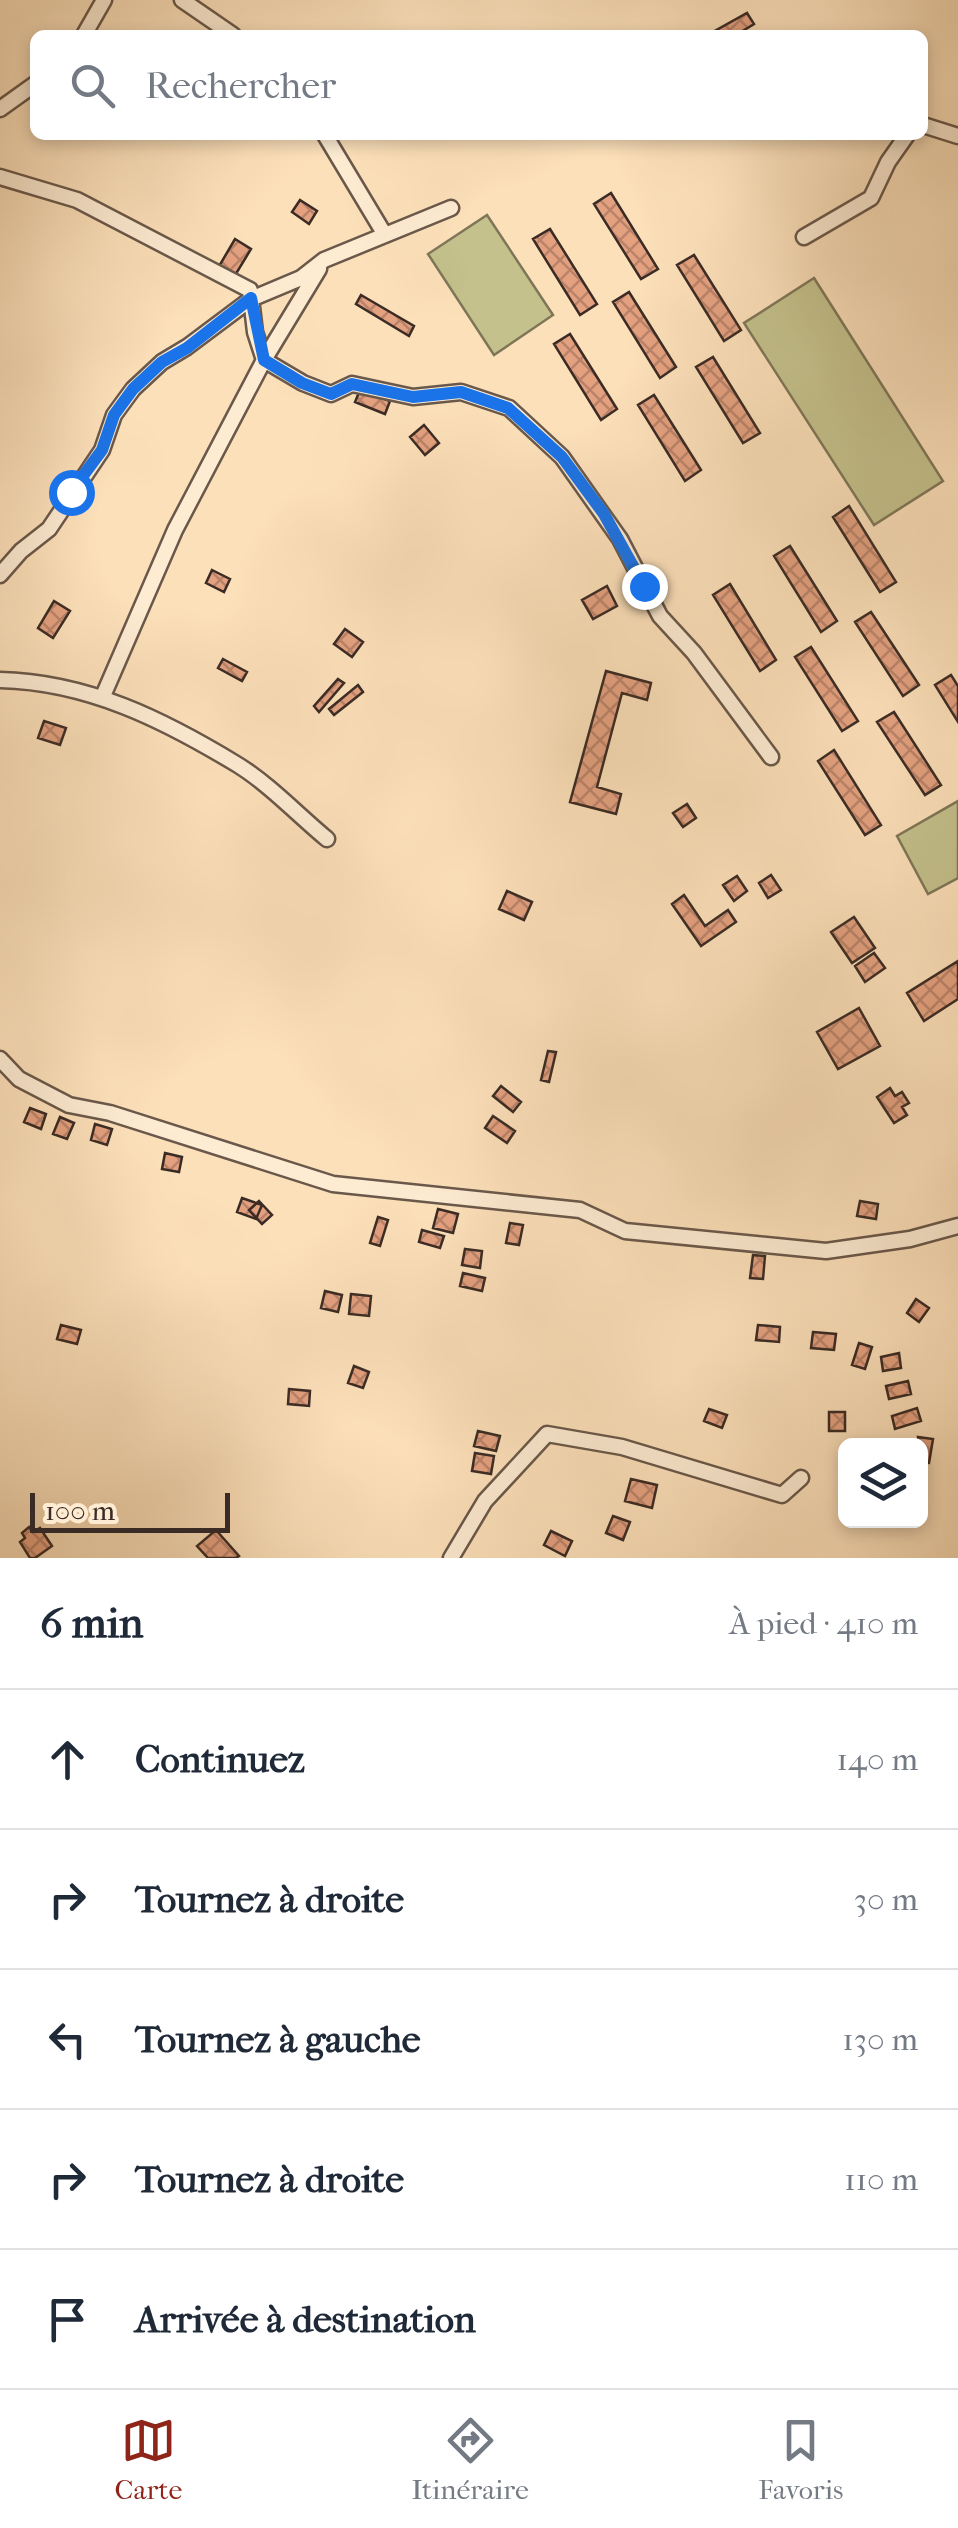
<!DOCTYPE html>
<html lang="fr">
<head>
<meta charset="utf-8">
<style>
	:root { --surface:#fff; --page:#f6f6f7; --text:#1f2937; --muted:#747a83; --line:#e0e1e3; --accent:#8f2418 }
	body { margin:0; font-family:"IM FELL French Canon",serif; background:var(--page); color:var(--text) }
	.controls { position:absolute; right:30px; bottom:30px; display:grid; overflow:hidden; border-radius:15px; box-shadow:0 5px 15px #0003 }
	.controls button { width:90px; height:90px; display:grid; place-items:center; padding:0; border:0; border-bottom:2px solid var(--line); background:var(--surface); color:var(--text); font:50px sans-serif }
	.scale { position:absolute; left:30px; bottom:25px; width:200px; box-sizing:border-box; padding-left:10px; border:5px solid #3a2b24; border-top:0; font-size:28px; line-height:35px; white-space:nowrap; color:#3a2b24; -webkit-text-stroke:8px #fdebd2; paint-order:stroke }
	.stop { position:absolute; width:30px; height:30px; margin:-22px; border:8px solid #1a73e8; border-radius:50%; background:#fff }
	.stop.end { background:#1a73e8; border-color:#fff; box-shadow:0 2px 10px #0008 }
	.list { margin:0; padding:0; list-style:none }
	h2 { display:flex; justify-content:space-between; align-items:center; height:130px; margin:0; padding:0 40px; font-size:42px }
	h2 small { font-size:32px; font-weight:400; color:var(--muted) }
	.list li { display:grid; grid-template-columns:65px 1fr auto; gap:30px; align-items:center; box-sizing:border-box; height:140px; padding:0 40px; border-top:2px solid var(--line) }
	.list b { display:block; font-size:38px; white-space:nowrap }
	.list em { font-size:32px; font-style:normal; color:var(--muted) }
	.icon { flex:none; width:55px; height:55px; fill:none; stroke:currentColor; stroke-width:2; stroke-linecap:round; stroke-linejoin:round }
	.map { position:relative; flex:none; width:958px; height:1558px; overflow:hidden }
	.search { position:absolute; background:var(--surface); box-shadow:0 5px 15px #0003; left:30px; right:30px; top:30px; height:110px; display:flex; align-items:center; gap:25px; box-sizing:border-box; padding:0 35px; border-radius:15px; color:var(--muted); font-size:38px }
	.sheet { height:830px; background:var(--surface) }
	nav { display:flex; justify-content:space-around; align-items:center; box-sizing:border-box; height:140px; border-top:2px solid var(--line); background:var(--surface); font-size:28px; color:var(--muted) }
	nav a { display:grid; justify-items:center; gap:5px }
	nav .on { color:var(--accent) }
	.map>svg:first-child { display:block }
	.garden { fill:#c4c18c; stroke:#7f7658; stroke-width:2.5 }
	.building { fill:url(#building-cross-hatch); stroke:#3a2b24; stroke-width:2.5 }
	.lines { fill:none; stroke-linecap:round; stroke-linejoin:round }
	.minor-casing { stroke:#6a584a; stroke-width:19 }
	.minor { stroke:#fdebd2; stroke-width:14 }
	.route { stroke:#1a73e8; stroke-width:12 }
</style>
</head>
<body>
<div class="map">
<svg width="958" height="1558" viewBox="0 0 958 1558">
	<defs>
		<pattern id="building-cross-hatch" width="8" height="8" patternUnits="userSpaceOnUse" patternTransform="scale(2.5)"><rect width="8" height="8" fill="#e4a180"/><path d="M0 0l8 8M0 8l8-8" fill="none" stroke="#ba8369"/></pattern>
	</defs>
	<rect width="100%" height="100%" fill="#fce0ba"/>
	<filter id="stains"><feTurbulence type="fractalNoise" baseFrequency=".002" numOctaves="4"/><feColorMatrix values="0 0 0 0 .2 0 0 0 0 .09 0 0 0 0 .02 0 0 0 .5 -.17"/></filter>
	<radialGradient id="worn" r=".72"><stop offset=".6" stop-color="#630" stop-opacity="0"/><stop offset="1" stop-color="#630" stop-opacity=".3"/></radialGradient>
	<path class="garden" d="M487 215 553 315 494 355 428 254Z
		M814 278 943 481 874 525 744 323Z
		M958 801V878L928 894 897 836Z"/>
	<path class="building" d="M747 13 754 24 736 35H715L713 32Z
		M611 193 658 269 641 279 594 204Z
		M300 200 317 211 309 224 292 212Z
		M550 229 597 304 580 315 533 239Z
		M235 239 251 249 234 277 218 268Z
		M694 255 741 330 724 341 677 265Z
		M629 292 676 367 660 378 613 302Z
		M361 295 414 326 409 336 356 304Z
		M570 334 617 409 601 420 554 344Z
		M713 357 760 433 743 443 696 367Z
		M360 390 390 401 385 414 355 402Z
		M654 395 701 470 685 481 638 405Z
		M424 425 439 443 425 455 410 437Z
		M849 506 896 582 880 592 833 517Z
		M790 546 837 621 821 632 774 556Z
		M212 570 230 579 224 592 206 583Z
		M730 584 776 660 760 671 713 595Z
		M607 586 617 606 593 619 582 600Z
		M54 601 70 611 53 638 38 628Z
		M871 612 919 685 903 696 855 622Z
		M345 629 363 642 352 657 334 644Z
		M811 647 858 721 842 731 795 657Z
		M223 659 247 672 242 681 218 668Z
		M606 671 651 683 647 700 622 693 597 787 621 794 616 814 570 802Z
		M951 675 958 686V722L935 685Z
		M338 679 344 683 319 712 314 706Z
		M358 685 363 692 334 715 329 709Z
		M894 712 941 785 925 795 877 722Z
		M44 721 66 728 60 745 38 738Z
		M834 750 881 825 865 835 818 761Z
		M687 804 696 818 683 827 673 813Z
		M771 875 781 890 768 898 759 883Z
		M737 876 747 891 734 901 723 885Z
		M507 891 532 902 524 920 499 909Z
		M684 895 705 926 728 910 736 922 701 946 672 904Z
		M854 917 875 948 852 963 831 932Z
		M874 953 885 968 865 982 855 966Z
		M958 961V999L924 1021 907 993Z
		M859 1008 880 1046 838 1069 817 1032Z
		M548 1051 556 1052 549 1082 541 1080Z
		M501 1086 521 1102 513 1112 493 1096Z
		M890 1088 895 1096 902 1092 909 1103 902 1107 907 1115 894 1123 877 1097Z
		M30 1108 46 1114 41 1129 24 1122Z
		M493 1116 515 1131 507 1143 485 1128Z
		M60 1117 74 1123 67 1139 53 1134Z
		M95 1124 112 1129 107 1145 91 1140Z
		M165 1153 182 1157 179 1172 162 1169Z
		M242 1198 262 1205 256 1219 237 1212Z
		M259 1201 272 1215 262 1224 249 1210Z
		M860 1201 878 1204 876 1219 857 1216Z
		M438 1209 458 1214 453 1233 433 1228Z
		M378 1217 388 1220 380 1246 370 1243Z
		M510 1223 523 1225 519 1245 506 1243Z
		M422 1230 444 1236 440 1248 419 1242Z
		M465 1249 482 1251 480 1268 462 1265Z
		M753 1255 765 1256 763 1279 750 1278Z
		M463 1273 485 1278 482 1291 460 1286Z
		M325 1291 342 1295 338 1312 321 1308Z
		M351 1294 371 1296 369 1316 349 1314Z
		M916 1299 929 1308 919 1322 907 1313Z
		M61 1325 81 1330 77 1344 57 1339Z
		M758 1325 780 1327 779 1342 756 1340Z
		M813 1332 836 1334 834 1350 811 1348Z
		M859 1343 872 1347 865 1369 852 1365Z
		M899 1353 901 1368 883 1371 881 1357Z
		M354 1366 369 1372 363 1388 348 1383Z
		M908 1381 911 1394 889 1399 886 1386Z
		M289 1389 310 1391 309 1406 288 1404Z
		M917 1408 921 1421 895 1429 892 1416Z
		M709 1409 727 1415 722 1428 704 1421Z
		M829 1412H845V1431H829Z
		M478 1431 500 1436 496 1451 474 1446Z
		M918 1437 933 1439 929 1463 920 1462Z
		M475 1453 494 1456 491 1474 472 1471Z
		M631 1479 657 1485 652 1508 625 1501Z
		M613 1516 630 1522 623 1540 606 1533Z
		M29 1527 33 1532 40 1528 52 1546 35 1558H30L20 1542 25 1538 22 1533Z
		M216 1530 239 1556 236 1558H208L197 1546Z
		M551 1531 572 1541 565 1556 544 1545Z"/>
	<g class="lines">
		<g class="minor-casing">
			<path id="minor" d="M182 0 233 35
				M84 35 104 0
				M0 109 35 84
				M923 125 958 136
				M325 135 385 235
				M0 177 77 200 250 290 255 332 264 360 303 383 331 394 352 384 413 397 461 392 509 408 562 457 620 539 660 616 694 653 771 757
				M804 237 871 198 888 162 907 135
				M0 575 21 551 49 529 102 450 114 415 133 389 162 362 187 347 251 299 301 278 324 260 451 208
				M0 680C88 682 164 720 238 765 270 785 298 815 327 839
				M103 696 175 530 264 360 319 269
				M0 1059 19 1079 69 1105 110 1113 333 1184 580 1210 625 1231 826 1251 910 1239 958 1226
				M451 1558 485 1501 547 1434 622 1447 782 1495 801 1478"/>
		</g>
		<use href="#minor" class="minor"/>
	</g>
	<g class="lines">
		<path class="route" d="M71 492 102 450 114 415 133 389 162 362 187 348 251 298 264 360 302 383 331 394 352 384 413 397 461 392 508 408 562 457 604 514 644 586"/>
	</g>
	<rect width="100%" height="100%" filter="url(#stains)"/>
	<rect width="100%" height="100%" fill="url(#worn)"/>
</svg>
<div class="controls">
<button><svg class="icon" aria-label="layers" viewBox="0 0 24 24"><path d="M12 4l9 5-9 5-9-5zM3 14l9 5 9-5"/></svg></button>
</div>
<div class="scale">100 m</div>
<div class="stop" style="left:71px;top:492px"></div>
<div class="stop end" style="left:644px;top:586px"></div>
<div class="search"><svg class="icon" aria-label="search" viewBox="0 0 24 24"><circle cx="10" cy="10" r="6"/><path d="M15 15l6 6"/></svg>Rechercher</div>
</div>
<section class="sheet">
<h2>6 min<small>À pied · 410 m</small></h2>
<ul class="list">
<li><svg class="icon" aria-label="ahead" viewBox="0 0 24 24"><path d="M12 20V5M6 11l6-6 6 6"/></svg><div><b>Continuez</b></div><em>140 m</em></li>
<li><svg class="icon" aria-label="right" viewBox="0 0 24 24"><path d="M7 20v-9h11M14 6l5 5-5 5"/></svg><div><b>Tournez à droite</b></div><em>30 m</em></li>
<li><svg class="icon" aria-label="left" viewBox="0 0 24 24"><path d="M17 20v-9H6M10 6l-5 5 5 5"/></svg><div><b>Tournez à gauche</b></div><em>130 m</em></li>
<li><svg class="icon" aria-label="right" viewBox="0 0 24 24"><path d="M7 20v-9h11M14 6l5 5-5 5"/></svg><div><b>Tournez à droite</b></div><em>110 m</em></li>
<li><svg class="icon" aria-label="arrive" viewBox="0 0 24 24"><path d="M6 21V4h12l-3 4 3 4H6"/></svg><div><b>Arrivée à destination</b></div></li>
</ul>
</section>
<nav>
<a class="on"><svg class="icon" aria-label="map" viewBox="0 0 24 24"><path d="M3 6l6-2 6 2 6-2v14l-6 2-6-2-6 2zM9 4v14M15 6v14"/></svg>Carte</a>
<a><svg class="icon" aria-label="directions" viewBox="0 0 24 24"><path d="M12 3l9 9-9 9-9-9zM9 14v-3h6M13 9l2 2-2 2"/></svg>Itinéraire</a>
<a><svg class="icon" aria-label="saved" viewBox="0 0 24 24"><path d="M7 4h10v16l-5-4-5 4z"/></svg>Favoris</a>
</nav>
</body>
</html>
